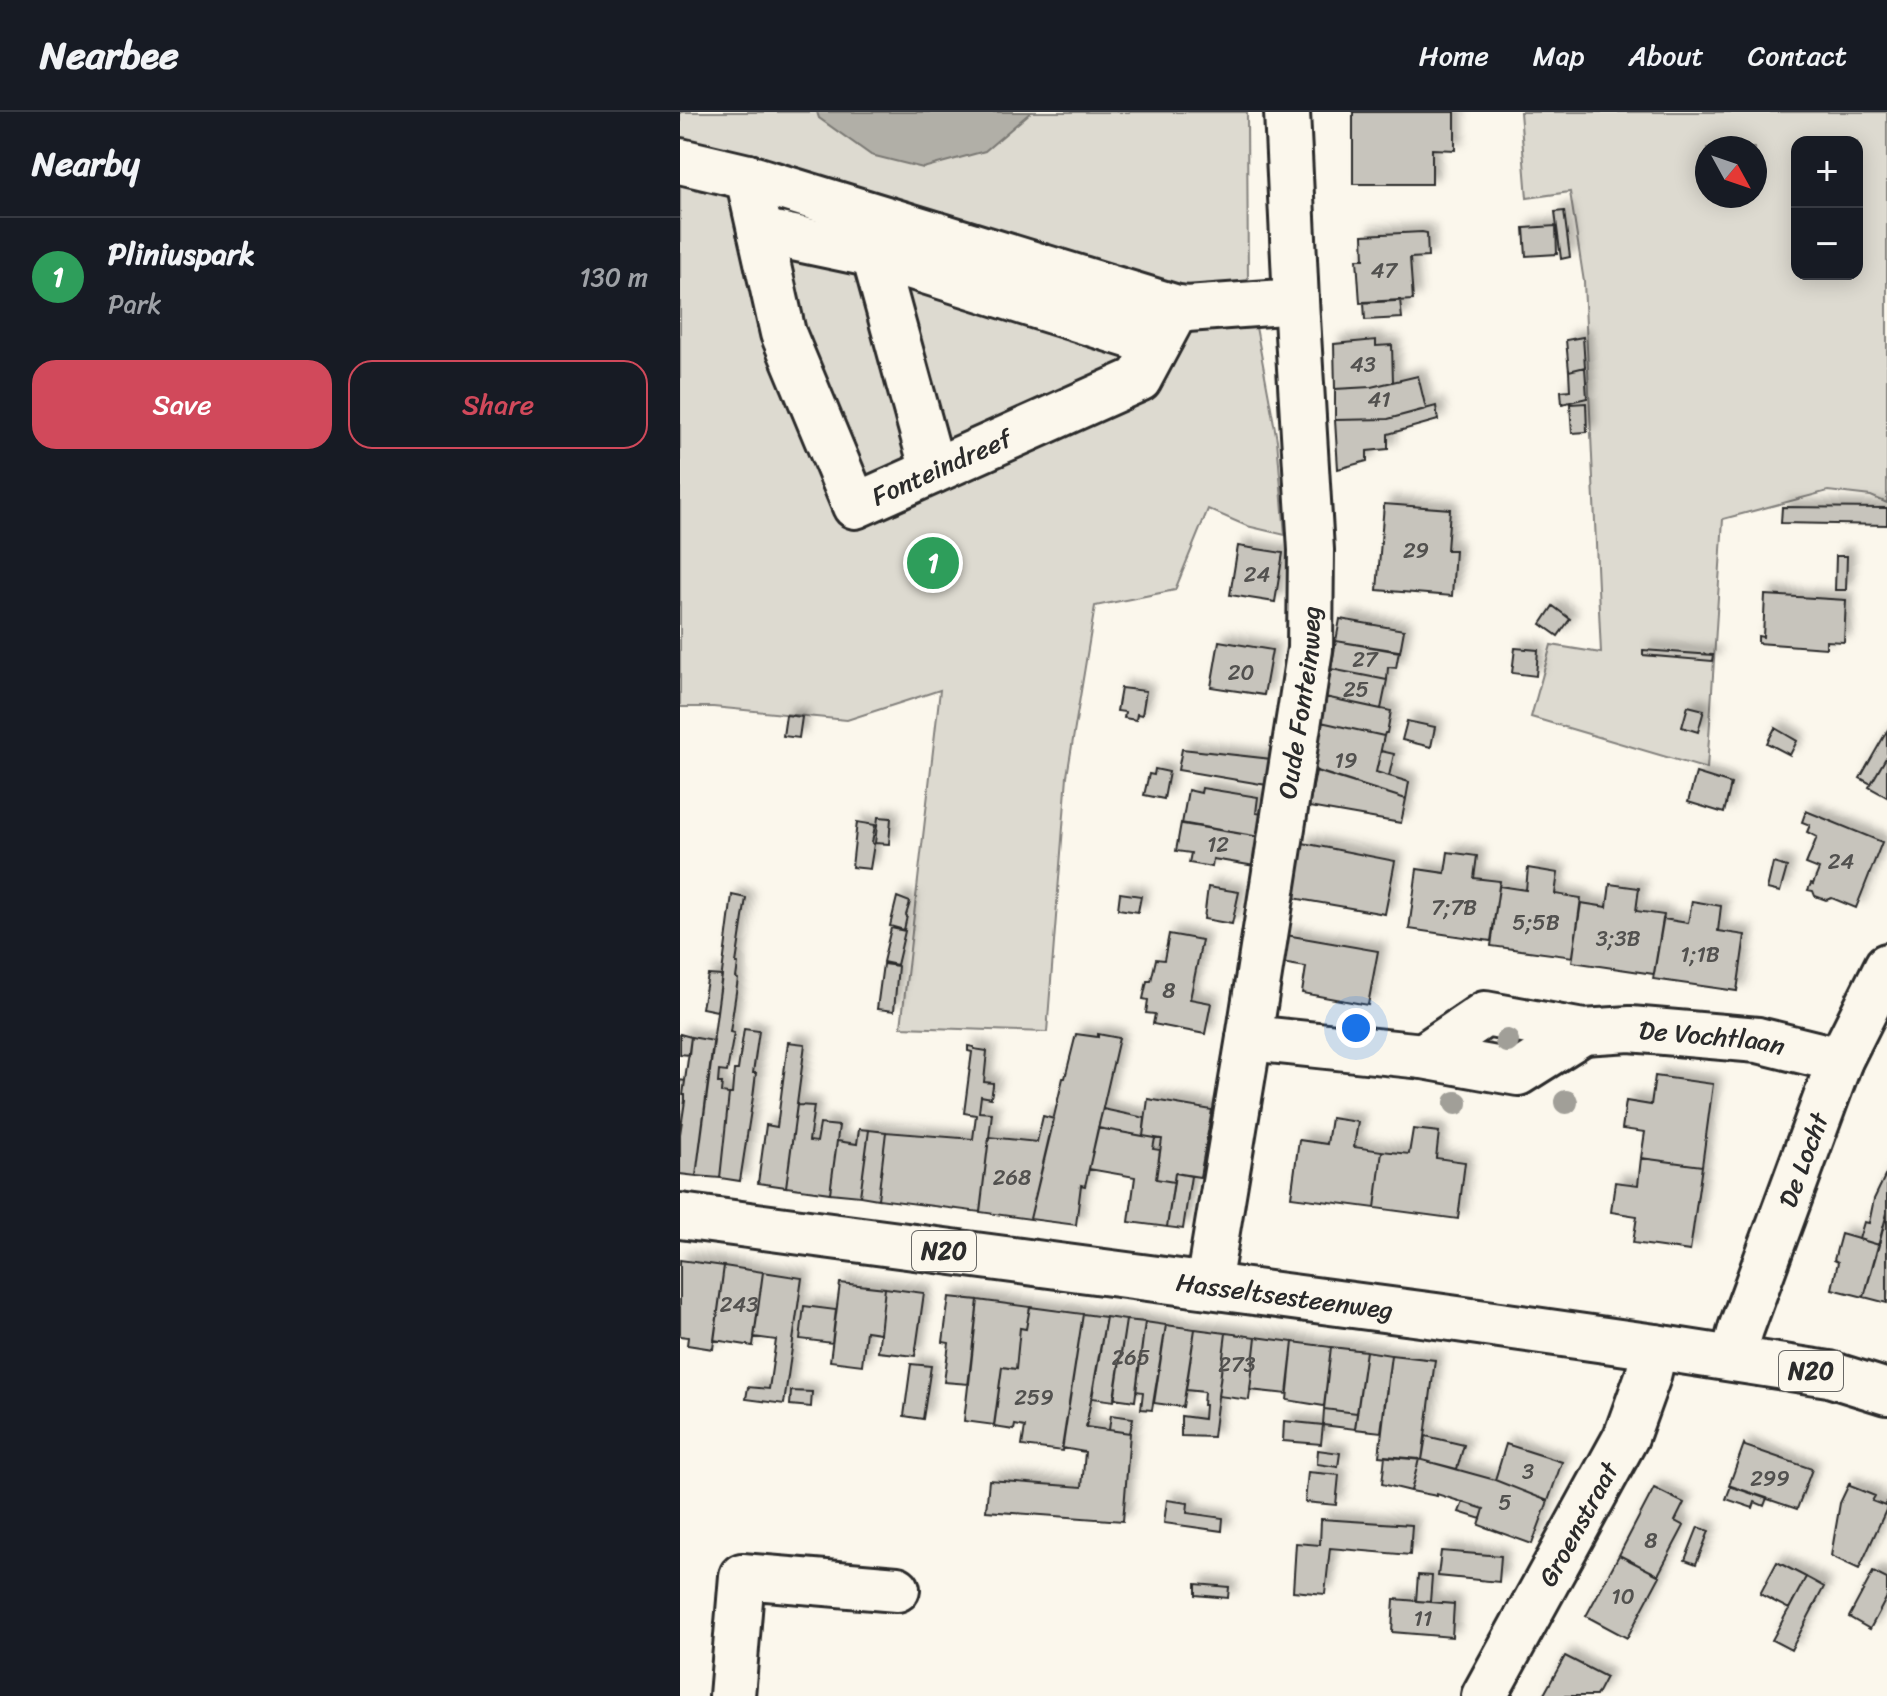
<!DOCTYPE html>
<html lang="en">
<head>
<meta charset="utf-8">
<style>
	:root { --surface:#171b24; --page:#242831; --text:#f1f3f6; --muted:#9ea1a6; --line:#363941; --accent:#d1495b }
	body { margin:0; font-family:Sriracha,sans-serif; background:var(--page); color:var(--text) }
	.controls { position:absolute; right:24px; top:24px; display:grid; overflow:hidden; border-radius:16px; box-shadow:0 4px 20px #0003 }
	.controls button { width:72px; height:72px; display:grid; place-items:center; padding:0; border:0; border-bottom:2px solid var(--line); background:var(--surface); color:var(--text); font:40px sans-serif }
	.compass { position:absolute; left:1015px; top:24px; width:72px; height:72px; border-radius:50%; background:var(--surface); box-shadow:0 4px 20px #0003; rotate:130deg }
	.you { position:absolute; left:676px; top:916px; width:28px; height:28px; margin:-20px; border:6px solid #fff; border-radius:50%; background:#1a73e8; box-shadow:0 0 0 12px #1a73e833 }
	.badge { display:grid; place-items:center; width:52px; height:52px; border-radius:50%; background:var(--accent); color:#fff; font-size:26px; font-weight:700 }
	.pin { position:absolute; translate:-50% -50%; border:4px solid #fff; box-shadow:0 2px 8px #0006 }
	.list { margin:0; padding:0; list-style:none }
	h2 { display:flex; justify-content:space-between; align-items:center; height:104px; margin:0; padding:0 32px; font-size:34px }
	h2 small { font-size:26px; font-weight:400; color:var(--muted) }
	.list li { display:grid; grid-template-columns:52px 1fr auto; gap:24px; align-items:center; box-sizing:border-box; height:120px; padding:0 32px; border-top:2px solid var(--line) }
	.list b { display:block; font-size:30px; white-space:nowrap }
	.list p { margin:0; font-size:26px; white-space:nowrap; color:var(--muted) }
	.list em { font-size:26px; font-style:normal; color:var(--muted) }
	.actions { display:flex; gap:16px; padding:24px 32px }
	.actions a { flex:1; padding:18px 0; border:2px solid var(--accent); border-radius:24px; text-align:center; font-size:28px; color:var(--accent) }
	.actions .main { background:var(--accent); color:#fff }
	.map { position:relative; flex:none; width:1207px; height:1584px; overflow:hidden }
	header { display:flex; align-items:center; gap:48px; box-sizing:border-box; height:112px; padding:0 40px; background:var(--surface); border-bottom:2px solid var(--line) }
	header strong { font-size:38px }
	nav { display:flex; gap:44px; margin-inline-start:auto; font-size:28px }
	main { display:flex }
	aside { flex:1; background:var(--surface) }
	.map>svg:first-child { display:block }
	.green { fill:#dddad0; stroke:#84827e; stroke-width:2; fill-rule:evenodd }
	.water { fill:#b1afa7; stroke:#7b7a75; stroke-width:2 }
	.building { fill:#c7c4bc; stroke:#2b2b2b; stroke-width:2; filter:url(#shadow) }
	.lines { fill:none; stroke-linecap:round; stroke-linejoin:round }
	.minor-casing { stroke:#2b2b2b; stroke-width:50 }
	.major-casing { stroke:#2b2b2b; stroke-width:50 }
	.minor { stroke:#fbf7ec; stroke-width:44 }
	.major { stroke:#fbf7ec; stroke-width:44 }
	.tree { fill:#a19f98 }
	.labels { text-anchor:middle; stroke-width:8; stroke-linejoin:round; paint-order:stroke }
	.number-label { font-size:22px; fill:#52514f }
	.shield { fill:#fbf7ec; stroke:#696865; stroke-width:2 }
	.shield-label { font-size:24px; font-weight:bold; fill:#2b2b2b }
	.street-label { font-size:26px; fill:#2b2b2b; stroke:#fbf7ec }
</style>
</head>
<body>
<header>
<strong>Nearbee</strong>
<nav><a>Home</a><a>Map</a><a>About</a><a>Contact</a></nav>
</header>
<main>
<aside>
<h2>Nearby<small></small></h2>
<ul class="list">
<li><span class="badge" style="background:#2e9e5b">1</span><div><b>Pliniuspark</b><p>Park</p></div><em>130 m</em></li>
</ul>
<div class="actions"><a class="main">Save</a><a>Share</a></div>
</aside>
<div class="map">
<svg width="1207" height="1584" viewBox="0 0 1207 1584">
	<defs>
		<filter id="shadow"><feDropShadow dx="7" dy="-7" stdDeviation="4" flood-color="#0004"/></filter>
	</defs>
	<rect width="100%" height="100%" fill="#fbf7ec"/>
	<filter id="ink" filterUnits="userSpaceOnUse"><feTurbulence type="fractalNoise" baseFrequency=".0125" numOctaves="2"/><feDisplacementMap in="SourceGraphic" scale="16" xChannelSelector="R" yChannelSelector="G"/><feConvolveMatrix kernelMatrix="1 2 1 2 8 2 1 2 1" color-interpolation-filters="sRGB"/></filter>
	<g filter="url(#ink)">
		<path class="green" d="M0 0H567L568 172 597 328 605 423 567 414 528 397 495 478 415 494 387 664 367 920 221 915 260 578 167 608 33 595H0Z
			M840 0H1207V391L1191 384 1148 379 1043 407 1027 657 851 605 871 533 921 541 904 170 890 80 847 86ZM1117 30H1177V162H1117ZM1027 36H1075V84H1027Z"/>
		<path class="water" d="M137 0H351L305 39 243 56 191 43 139 6Z"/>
		<path class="building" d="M673 0H775V38L752 37V72H673Z
			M884 99 890 145 881 147 875 100Z
			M876 114 877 142 846 144 844 116Z
			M742 120 747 121 748 145 730 146 733 188 680 191 677 147H684L683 123Z
			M720 188 722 206 685 208 684 190Z
			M903 225 905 255 889 259 886 228Z
			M696 228V234L712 233 713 270 691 275 655 277 654 232Z
			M905 255 907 286 882 292 881 279 890 278 889 259Z
			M738 264 746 297 708 307 655 308V277L691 275Z
			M906 291 907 320 892 321 890 292Z
			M756 294 758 308 708 322V337L687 339V349L658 357 655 308 708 307Z
			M704 392 770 397 767 438H775L772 484 697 478Z
			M1102 395 1207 396V413L1101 411Z
			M558 434 603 441 595 490 550 483Z
			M1156 444H1167L1166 478H1155Z
			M1085 483 1166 488 1164 530 1146 529V536L1078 531V524L1083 525Z
			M873 494 890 507 878 524 861 512Z
			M660 507 724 518 720 540 656 529Z
			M539 529 592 538 584 583 531 575Z
			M656 529 719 539 716 556 708 555 707 568 651 557Z
			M835 536 858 538 856 564 832 561Z
			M963 538 1033 543 1032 549 963 543Z
			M651 557 707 568 701 597 645 585Z
			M441 576 466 579 462 603 457 602 456 608 444 606 445 600 437 599Z
			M645 585 711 599 707 621H705L704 624 641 610Z
			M1008 594 1024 598 1018 620 1002 615Z
			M106 603 122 605 119 626 103 624Z
			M727 609 755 615 751 635 722 628Z
			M641 610 704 624 696 660 729 670 726 687 631 657Z
			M1095 616 1117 629 1110 643 1087 631Z
			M1207 619V644L1191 672 1180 666Z
			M502 637 591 647 587 673 498 658Z
			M701 639 714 642 709 664 696 660Z
			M1207 644V685L1189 675Z
			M475 657 489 660 484 687 464 683 469 662 474 663Z
			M636 659 726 687 721 711 629 695Z
			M1016 661 1051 672 1044 701 1008 690Z
			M522 676 578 685 576 701 583 702 580 725 502 712 508 678 521 681Z
			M1126 699 1202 730 1176 796 1152 786 1146 788 1135 784 1133 779 1128 778 1131 771 1133 772 1139 757 1126 752 1137 725 1127 720 1130 713 1122 710Z
			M198 705 211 706 209 732 195 731Z
			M177 710 195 713 192 731 194 732 190 757 172 755Z
			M501 711 580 725 575 754 533 747 532 755 509 751 511 741 496 739Z
			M623 731 715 749 705 802 613 786Z
			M768 740 797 744 794 766 820 769 811 829 729 817 737 757 765 761Z
			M1093 751 1107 755 1100 780 1087 777Z
			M848 756 878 761 875 782 901 786 893 845 811 834 819 774 846 778Z
			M930 772 959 776 956 799 984 803 974 862 892 850 901 791 927 795Z
			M528 775 559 780 552 812 524 807Z
			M440 781 461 784 458 800 438 797Z
			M52 783 66 786 56 851 58 852 56 866 58 867 50 920 54 921 47 960 39 959 38 971H42L41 981 49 982 40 1066 16 1064Z
			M217 785 230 790 226 803 227 804 224 818 210 814Z
			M1012 789 1041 794 1038 819 1065 823 1057 879 973 867 983 807 1008 811Z
			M211 816 225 819 217 853 203 850Z
			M489 822 522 828 510 887 531 891 525 922 473 912 475 902 466 901 468 888 463 887 467 869H471L476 847 484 848Z
			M606 823 698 839 688 893 622 881 626 855 601 851Z
			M203 852 218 854 214 899 197 897Z
			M28 863 42 864 37 899 22 896Z
			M64 917 79 919 73 961H76L73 985 60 1069 40 1066 49 982H52L54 958H58Z
			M0 922 11 925 9 943 0 942Z
			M396 922 418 925V922L439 926 405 1074 401 1073 396 1113 350 1107 383 966H385Z
			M11 925 34 929 16 1064 0 1062V1022L5 989V983H3Z
			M108 930 125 932 106 1075 78 1071 86 1013 97 1015Z
			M288 934 294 935V937L307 939 304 970 313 971V974L311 986 301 984 299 1000 312 1001 300 1100 198 1087 206 1020 293 1027 296 1003 284 1001 292 940 288 939Z
			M975 964 1033 972 1022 1054 961 1046 965 1020 942 1017 946 989 971 993Z
			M0 968 5 969 3 983H5V989L0 1022Z
			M468 987 532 998 520 1065 495 1061 494 1070 476 1067 482 1027 463 1024Z
			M117 993 134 994 129 1029 137 1030 140 1012 159 1014 150 1081 106 1075Z
			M423 997 465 1006 463 1024 418 1016Z
			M363 1004 374 1007 350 1107 300 1100 309 1025 357 1030Z
			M651 1006 678 1010 674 1035 702 1039 695 1096 611 1085 619 1028 647 1032Z
			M418 1016 475 1026 473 1037 480 1038 476 1067 494 1070 487 1115 449 1110 455 1065 409 1057Z
			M179 1017 189 1018 180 1084 150 1081 157 1029 177 1032Z
			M733 1017 759 1020 756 1046 785 1050 778 1107 695 1096 702 1039 729 1042Z
			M189 1018 206 1020 198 1087 180 1084Z
			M961 1046 1022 1054 1010 1139 953 1131 957 1104 931 1100 935 1070 958 1073Z
			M1207 1060V1101L1199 1133 1179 1127 1184 1110 1189 1111 1194 1087Z
			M495 1061 511 1064 503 1117 487 1115Z
			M1207 1101V1191L1184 1185Z
			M1161 1122 1199 1133 1184 1185 1152 1177 1158 1150 1154 1148Z
			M0 1148 44 1154 33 1237 7 1233 8 1225 0 1224Z
			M44 1154 83 1160 73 1234 34 1228Z
			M83 1160 122 1166 104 1292 66 1287 68 1275 89 1277 96 1228 74 1225Z
			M160 1171 205 1176 200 1221 186 1219 182 1253 150 1249Z
			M205 1176 244 1181 235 1244 198 1240Z
			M269 1185 298 1188 289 1272 264 1270 269 1231 263 1230Z
			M298 1188 350 1195 346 1217 340 1216 336 1257 322 1255 314 1313 284 1309Z
			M124 1194 156 1198 152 1231 120 1227Z
			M350 1195 403 1202 382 1339 342 1334 345 1315 335 1313 334 1318 314 1315 322 1255 336 1257 340 1216 346 1217Z
			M403 1202 426 1205 406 1315 450 1321 443 1409 306 1399 309 1368 402 1375 405 1340 382 1336Z
			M426 1205 446 1208 434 1289 412 1286Z
			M446 1208 465 1210 455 1289 434 1286Z
			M465 1210 486 1213 472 1298 461 1297 463 1280 456 1279Z
			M486 1213 515 1217 503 1295 474 1291Z
			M515 1217 546 1221 533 1325 501 1324V1304L524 1307 525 1293H523L524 1280 506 1278Z
			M546 1221 576 1225 569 1288 538 1284Z
			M576 1225 613 1230 607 1282 570 1278Z
			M613 1230 651 1235 644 1294 607 1288Z
			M651 1235 686 1239 677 1301 644 1297Z
			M686 1239 711 1243 701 1320 675 1317Z
			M711 1243 755 1248 742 1348 699 1344Z
			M231 1252 251 1254 243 1307 224 1304Z
			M111 1279 132 1280 131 1295 110 1293Z
			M644 1297 677 1301 675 1317 643 1313Z
			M431 1303 453 1306 450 1321 429 1318Z
			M604 1309 643 1313 641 1332 603 1329Z
			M746 1324 784 1333 777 1357 742 1348Z
			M826 1332 882 1350 868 1389 815 1368Z
			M1064 1332 1065 1334 1132 1357 1117 1397 1049 1374Z
			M638 1338 660 1341 658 1355 637 1352Z
			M705 1344 739 1347 731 1379 702 1372Z
			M739 1347 815 1368 868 1389 852 1432 799 1413 804 1397 757 1382V1384L731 1379Z
			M628 1360 659 1363 656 1393 625 1390Z
			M1170 1370V1374L1195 1384 1192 1389 1205 1394 1207 1389V1396L1179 1457 1151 1444 1160 1391Z
			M1051 1374 1087 1386 1084 1394 1075 1390 1073 1396 1046 1387Z
			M974 1376 1004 1391 995 1409 1004 1414 978 1463 939 1443Z
			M487 1388 508 1391 507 1401 543 1406 542 1419 484 1411Z
			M783 1390 804 1397 801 1407 779 1400Z
			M641 1407 732 1413 730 1443 650 1436 645 1482 613 1479 616 1431 640 1433Z
			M1018 1415 1029 1419 1016 1452 1005 1448Z
			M761 1439 821 1444 819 1470 758 1464Z
			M939 1443 980 1464 947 1526 906 1504Z
			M1097 1450 1126 1465 1109 1497 1080 1482Z
			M1193 1460 1207 1467V1485L1190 1517 1169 1505Z
			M738 1463 752 1464 750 1490 736 1489Z
			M1126 1465 1144 1475 1111 1538 1092 1528Z
			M516 1472 549 1475 548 1486 516 1483Z
			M714 1487 774 1492 772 1525 712 1520Z
			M885 1544 926 1565 916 1584H863Z"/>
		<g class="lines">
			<g class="minor-casing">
				<g id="minor">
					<path d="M0 49 68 65 497 196 507 197 616 189"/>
					<path id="s1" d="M68 65 103 221 175 394 459 267 497 196"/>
					<path d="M80 119 194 143 477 232"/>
					<path d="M194 143 253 359"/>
					<path d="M569 926 743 944 838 961 903 920"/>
					<path id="s2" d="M743 944 805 902 903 920 950 917 1078 928 1160 948"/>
					<path id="s3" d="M528 1173 569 926 630 537 631 438 616 189 607 0"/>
					<path id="s4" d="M1053 1246 1061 1217 1160 948 1207 854"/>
					<path d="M52 1584 62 1464 217 1477"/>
					<path id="s5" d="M804 1584 946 1325 968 1264 975 1235"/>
				</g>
			</g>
			<g class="major-casing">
				<g id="major">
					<path id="s6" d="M0 1104 756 1204 975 1235 1149 1262 1207 1280"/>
				</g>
			</g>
			<use href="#minor" class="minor"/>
			<use href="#major" class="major"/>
		</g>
		<g class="tree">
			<circle cx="827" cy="929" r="12"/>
			<circle cx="886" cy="990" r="12"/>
			<circle cx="776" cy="991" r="12"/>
		</g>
	</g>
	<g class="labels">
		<g class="number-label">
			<text x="704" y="166">47</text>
			<text x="683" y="260">43</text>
			<text x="699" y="295">41</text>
			<text x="736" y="446">29</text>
			<text x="577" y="470">24</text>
			<text x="685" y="555">27</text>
			<text x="561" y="568">20</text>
			<text x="676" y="585">25</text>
			<text x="666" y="656">19</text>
			<text x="538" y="740">12</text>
			<text x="1161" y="757">24</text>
			<text x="774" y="803">7;7B</text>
			<text x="856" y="818">5;5B</text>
			<text x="938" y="834">3;3B</text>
			<text x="1020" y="850">1;1B</text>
			<text x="489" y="886">8</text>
			<text x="332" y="1073">268</text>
			<text x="59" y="1200">243</text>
			<text x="451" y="1253">265</text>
			<text x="557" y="1260">273</text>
			<text x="354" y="1293">259</text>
			<text x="848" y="1367">3</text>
			<text x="1090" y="1374">299</text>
			<text x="825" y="1398">5</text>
			<text x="971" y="1436">8</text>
			<text x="943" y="1492">10</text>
			<text x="743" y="1514">11</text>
		</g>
		<g class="shield">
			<rect x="232" y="1119" width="64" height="40" rx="6"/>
			<rect x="1099" y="1239" width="64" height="40" rx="6"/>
		</g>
		<g class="shield-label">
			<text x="264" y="1147">N20</text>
			<text x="1131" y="1267">N20</text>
		</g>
		<g class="street-label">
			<text dy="9" stroke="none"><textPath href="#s1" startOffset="442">Fonteindreef</textPath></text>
			<text dy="9" stroke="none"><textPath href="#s3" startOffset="590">Oude Fonteinweg</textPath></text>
			<text dy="9" stroke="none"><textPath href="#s2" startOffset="304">De Vochtlaan</textPath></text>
			<text dy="9" stroke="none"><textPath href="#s4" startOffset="210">De Locht</textPath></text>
			<text dy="9" stroke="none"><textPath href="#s6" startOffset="610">Hasseltsesteenweg</textPath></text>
			<text dy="9" stroke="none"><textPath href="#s5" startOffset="196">Groenstraat</textPath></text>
		</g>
	</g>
</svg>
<div class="controls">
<button>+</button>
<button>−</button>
</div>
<svg class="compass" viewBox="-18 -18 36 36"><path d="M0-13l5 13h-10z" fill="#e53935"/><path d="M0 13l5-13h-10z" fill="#9ea1a6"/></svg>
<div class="you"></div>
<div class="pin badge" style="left:253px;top:451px;background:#2e9e5b">1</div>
</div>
</main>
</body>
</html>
